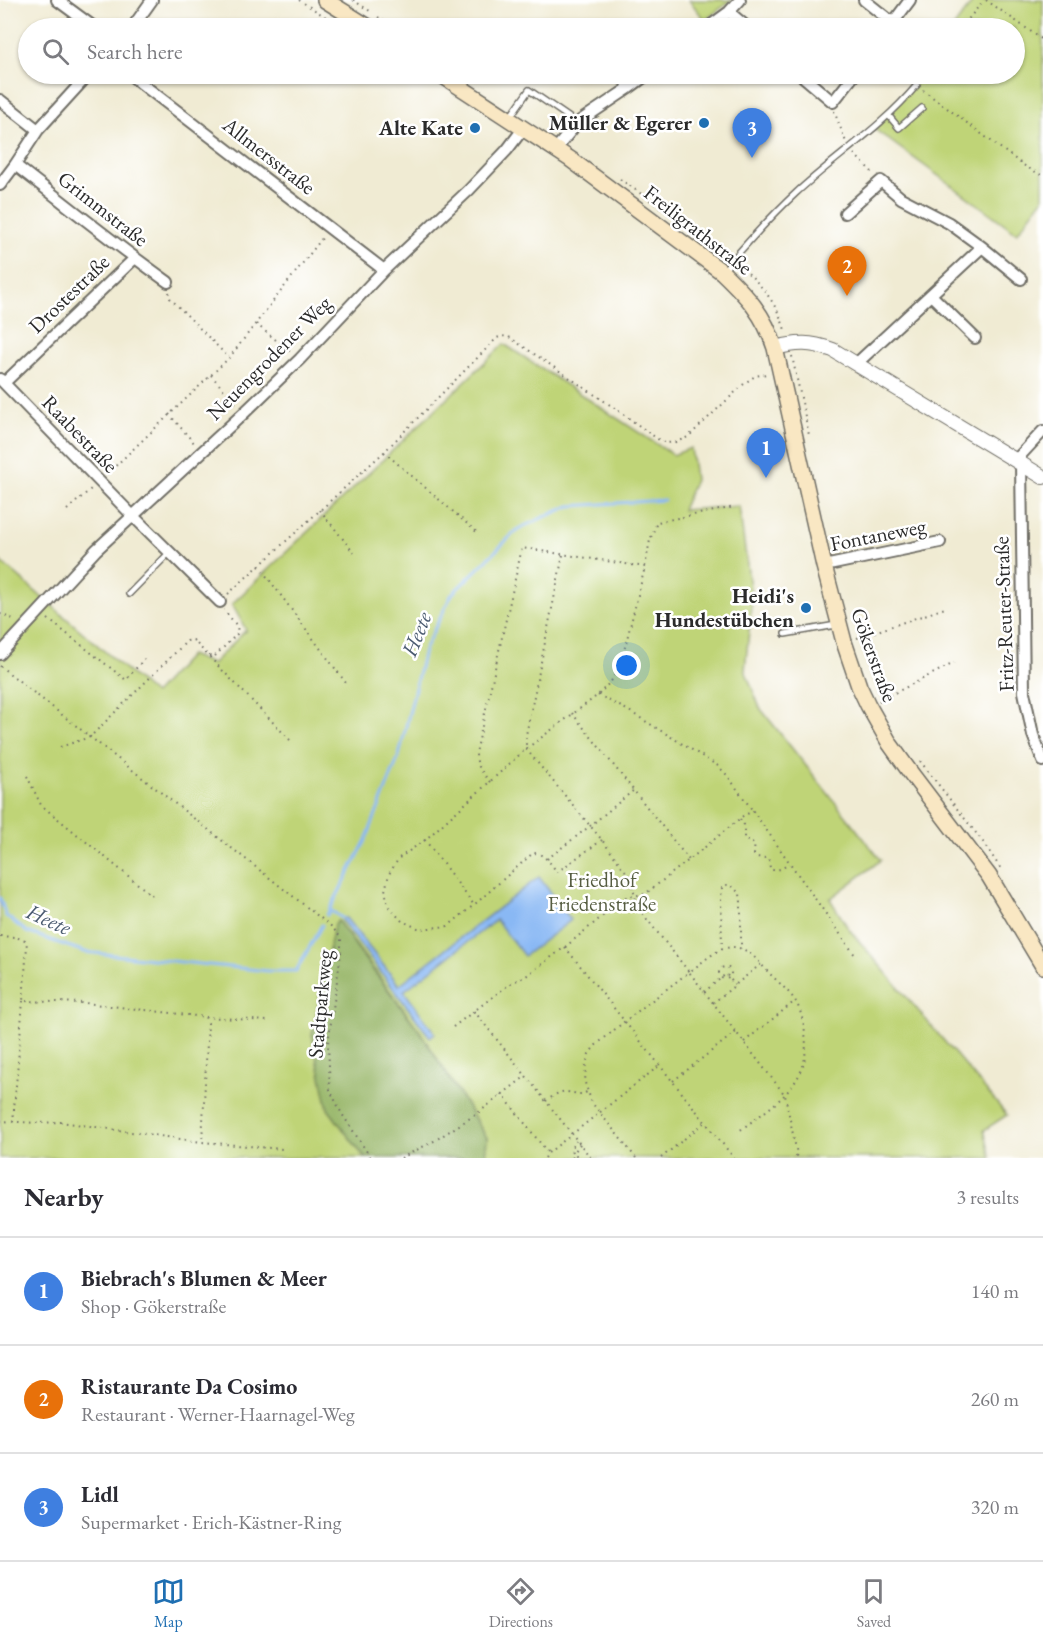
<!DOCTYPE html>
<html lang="en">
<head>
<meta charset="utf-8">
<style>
	:root { --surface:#fff; --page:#f2f2f3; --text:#2b2b33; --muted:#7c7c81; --line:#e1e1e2; --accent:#1f6fb2 }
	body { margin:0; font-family:"EB Garamond",serif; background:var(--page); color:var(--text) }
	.you { position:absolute; left:627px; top:666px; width:21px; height:21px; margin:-15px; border:4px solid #fff; border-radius:50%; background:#1a73e8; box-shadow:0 0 0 9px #1a73e833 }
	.badge { display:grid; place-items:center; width:39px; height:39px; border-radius:50%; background:var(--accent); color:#fff; font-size:20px; font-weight:700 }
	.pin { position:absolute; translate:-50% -50px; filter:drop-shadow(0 2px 3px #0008) }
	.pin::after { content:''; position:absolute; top:32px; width:21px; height:18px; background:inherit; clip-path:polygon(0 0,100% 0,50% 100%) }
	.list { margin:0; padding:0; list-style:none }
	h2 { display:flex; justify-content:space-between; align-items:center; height:78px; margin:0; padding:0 24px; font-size:26px }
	h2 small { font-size:20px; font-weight:400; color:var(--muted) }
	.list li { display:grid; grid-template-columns:39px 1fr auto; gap:18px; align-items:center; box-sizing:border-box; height:108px; padding:0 24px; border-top:2px solid var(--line) }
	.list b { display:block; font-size:22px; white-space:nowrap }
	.list p { margin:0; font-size:20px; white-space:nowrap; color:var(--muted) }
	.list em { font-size:20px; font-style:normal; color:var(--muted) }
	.icon { flex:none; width:33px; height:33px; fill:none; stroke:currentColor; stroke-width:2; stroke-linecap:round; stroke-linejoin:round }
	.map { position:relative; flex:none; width:1043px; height:1158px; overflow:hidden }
	.search { position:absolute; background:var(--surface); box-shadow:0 2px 4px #0004; left:18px; right:18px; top:18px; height:66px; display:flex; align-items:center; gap:15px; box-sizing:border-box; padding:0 21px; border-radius:33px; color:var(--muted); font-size:22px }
	.sheet { height:402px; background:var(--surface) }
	nav { display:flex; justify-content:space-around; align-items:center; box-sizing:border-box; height:84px; border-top:2px solid var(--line); background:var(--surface); font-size:16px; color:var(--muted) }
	nav a { display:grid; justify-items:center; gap:3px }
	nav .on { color:var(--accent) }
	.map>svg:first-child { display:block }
	.green { fill:#bfd477; stroke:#758051; stroke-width:1.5 }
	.forest { fill:#97b668; stroke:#61704a; stroke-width:1.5 }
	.water { fill:#89b8f4; stroke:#5a7290; stroke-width:1.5 }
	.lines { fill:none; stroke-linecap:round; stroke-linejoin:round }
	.stream { stroke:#89b8f4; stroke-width:3 }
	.service-casing { stroke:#706e66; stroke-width:8 }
	.minor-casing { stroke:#706e66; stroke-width:14 }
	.tertiary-casing { stroke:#706e66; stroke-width:16 }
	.secondary-casing { stroke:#706e66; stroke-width:18 }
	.path { stroke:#706e66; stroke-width:2; stroke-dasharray:1.5 4.5; stroke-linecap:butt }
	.service { stroke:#fff; stroke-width:5 }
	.minor { stroke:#fff; stroke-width:10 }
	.tertiary { stroke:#fff; stroke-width:14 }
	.secondary { stroke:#f9e7c3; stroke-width:15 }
	.poi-dot { fill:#1f6fb2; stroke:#fff; stroke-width:2 }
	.labels { text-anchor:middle; stroke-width:5; stroke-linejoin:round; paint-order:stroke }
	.poi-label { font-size:21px; font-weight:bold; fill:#2b2b2b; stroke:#fff; text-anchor:end }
	.street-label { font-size:21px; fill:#2b2b2b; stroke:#fff }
	.park-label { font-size:21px; fill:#575e42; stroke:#fff }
	.water-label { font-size:22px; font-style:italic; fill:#4c5c71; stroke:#fff }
</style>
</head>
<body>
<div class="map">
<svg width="1043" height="1158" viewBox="0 0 1043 1158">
	<rect width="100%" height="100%" fill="#fff"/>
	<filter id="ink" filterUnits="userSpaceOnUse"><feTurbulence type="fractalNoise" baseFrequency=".0167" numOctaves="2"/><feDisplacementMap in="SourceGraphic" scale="12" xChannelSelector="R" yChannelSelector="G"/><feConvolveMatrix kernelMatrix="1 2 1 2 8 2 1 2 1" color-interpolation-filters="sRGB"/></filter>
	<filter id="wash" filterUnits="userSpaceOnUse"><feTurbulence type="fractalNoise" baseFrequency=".008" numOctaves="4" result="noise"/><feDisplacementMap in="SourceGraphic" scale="24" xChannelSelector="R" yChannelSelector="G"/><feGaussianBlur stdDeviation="1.35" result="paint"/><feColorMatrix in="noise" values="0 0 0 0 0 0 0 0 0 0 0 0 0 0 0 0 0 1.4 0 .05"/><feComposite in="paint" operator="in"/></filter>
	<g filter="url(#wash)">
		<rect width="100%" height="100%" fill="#f0ebd3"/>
		<path class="green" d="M689 0H732L705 20Z
			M974 0H1043V199L1017 233 874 129 902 97 919 74H1014V28H953Z
			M504 344 673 455 691 448 695 480 682 510 739 506 752 601 745 670 760 708 881 860 830 899 848 928 1007 1115 984 1130 991 1158H485L487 1138 421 1033 338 921 328 1109 365 1158H0V561L154 694 190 655 212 664 246 630 232 604Z"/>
		<path class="forest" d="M338 921 367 962 421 1033 487 1138 485 1158H365L328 1109 312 1035 334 925Z"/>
		<path class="water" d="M539 877 571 920 524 956 496 920 404 991 435 1033 430 1037 342 921V918H346L399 985Z"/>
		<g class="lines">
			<path class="stream" d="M0 898 6 916 27 932 85 952 268 971H296L322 925
				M330 910 342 918
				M327 915 366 840 399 756 424 650 452 594 518 529 544 517 570 506 664 500"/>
		</g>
	</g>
	<g filter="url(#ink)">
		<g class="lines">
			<g class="service-casing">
				<path id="service" d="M612 74 629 88
					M889 116 899 128 922 108
					M510 117 529 90 577 123
					M723 271C746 244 770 217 796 193 836 156 881 128 917 85
					M129 594 170 552
					M785 634 836 625"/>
			</g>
			<g class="minor-casing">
				<path id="minor" d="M57 0 95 28
					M864 0 893 23
					M729 12 748 28
					M132 28 152 0
					M707 28 729 12 740 0
					M889 28 910 0
					M129 74 384 270
					M800 74 833 102 855 74
					M0 100 38 130
					M556 149 577 123 629 88 648 74
					M15 165C66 204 116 245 168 282
					M0 185 15 165 38 130 89 74
					M845 213 881 181 901 198 949 223 982 247 1021 279
					M931 295 975 338
					M856 364 982 247
					M0 379 128 511 220 602
					M4 383 135 258
					M1016 460 1043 431
					M1021 462 1024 692 1033 735 1043 761
					M824 566 940 542
					M0 654 96 550 244 413 300 359 384 270 469 190 507 150 523 129"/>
			</g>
			<g class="tertiary-casing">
				<path id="tertiary" d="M775 348C798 342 810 342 833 350L1043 477"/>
			</g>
			<g class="secondary-casing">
				<path id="secondary" d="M325 0 370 28
					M440 74 570 159 722 272C747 296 764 314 775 348L824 566 844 642 859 686 868 705 890 744 910 772 989 876 1043 966"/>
			</g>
			<path class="path" d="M299 0 343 28
				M353 0 373 13
				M986 0 1043 40
				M378 17 395 28
				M961 28 984 0
				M413 74 433 86
				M923 90 1023 165 1043 176
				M834 111 846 142
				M854 154 873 173
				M620 179 728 255
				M739 265C762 285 777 303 786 333
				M169 292 170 298 229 358
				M256 324 291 352
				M792 356 809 435
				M211 375 237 405
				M169 414 195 444
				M384 452 479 534
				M107 474 229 358 323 237
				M67 510 92 488
				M320 510 354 553
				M563 555 526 735V749L602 840 630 877 638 908 689 972C701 964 716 948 732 947 748 947 758 961 768 972 777 981 789 991 796 1002 806 1020 810 1055 800 1073 788 1099 759 1115 738 1132
				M259 566 346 683
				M228 594 384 452 497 338 502 336 509 337 616 409 659 440 667 443 676 442 688 437 745 383 755 376 767 374
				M0 614 16 620
				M48 619 126 680 144 659
				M857 638 945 608
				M209 656H215L238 633 237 626 224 610
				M0 666 332 927 341 938V953L328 1043 330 1090 342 1114 371 1158
				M598 695 629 711 718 766 727 775 753 811
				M879 701 954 663
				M572 713 689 860
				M60 747 90 737 187 641 193 640 292 742
				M920 761 983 842 1001 869
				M27 776 41 805 154 897
				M490 782C482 772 476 766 476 753L522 548 645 567
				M740 819 744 825V839C755 846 755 839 754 855L756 857 766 858 769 859 770 869 773 870 781 869 789 864
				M425 840 399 858 389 874 385 891 389 907 402 921 420 929 448 926 474 905
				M602 840 557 872C551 864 544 853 533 853L474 905 425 840 526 749 598 695 612 680 622 659 645 567 650 540 657 522 735 507
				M547 859 590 826 634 790
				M0 936 15 937 25 940 27 946 23 1001 85 1003 205 1017 208 1023 202 1142
				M565 947 734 1158
				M722 949 721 897 722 888 727 885 732 886 740 894 741 902V949
				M719 973a6 6 0 1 1 12 0a6 6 0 1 1-12 0Z
				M704 992 726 974 735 985
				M713 1003 761 964
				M474 1011 526 1076
				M205 1017 267 1021
				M453 1027 511 983 526 976 565 947 626 897 645 894 689 860 743 816 753 811 855 955
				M744 1042 795 1001
				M673 1081 736 1032
				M502 1094 548 1153
				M546 1101C552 1097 560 1090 568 1092 576 1093 579 1096 587 1092
				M0 1121 37 1123 61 1122 202 1142 282 1149
				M13 1122 23 1001
				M580 1144 575 1151 576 1155 580 1158
				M401 1158 434 1141 478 1113 526 1076 591 1158
				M545 1158 548 1153 659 1066
				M573 1158 571 1148 576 1141
				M636 1158 592 1103 585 1083 586 1064 589 1054 595 1046 625 1021 689 972 785 1095 797 1154 795 1158
				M661 1158 705 1122"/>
			<use href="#service" class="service"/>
			<use href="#minor" class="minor"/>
			<use href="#tertiary" class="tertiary"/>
			<use href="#secondary" class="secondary"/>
		</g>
	</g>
	<g class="poi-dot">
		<circle cx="704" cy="123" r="6"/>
		<circle cx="475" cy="128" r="6"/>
		<circle cx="806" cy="608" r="6"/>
	</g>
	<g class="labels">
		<g class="poi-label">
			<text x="692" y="130">Müller &amp; Egerer</text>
			<text x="463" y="135">Alte Kate</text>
			<text x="794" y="603">Heidi's<tspan x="794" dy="24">Hundestübchen</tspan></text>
		</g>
		<g class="street-label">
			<text transform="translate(269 156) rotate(38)" y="7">Allmersstraße</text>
			<text transform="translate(103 209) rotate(38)" y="7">Grimmstraße</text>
			<text transform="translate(698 230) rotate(38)" y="7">Freiligrathstraße</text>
			<text transform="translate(69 294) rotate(-44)" y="7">Drostestraße</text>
			<text transform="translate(269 358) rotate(-45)" y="7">Neuengrodener Weg</text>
			<text transform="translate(80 434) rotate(46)" y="7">Raabestraße</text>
			<text transform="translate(878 535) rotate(-11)" y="7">Fontaneweg</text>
			<text transform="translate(1004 614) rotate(-92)" y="7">Fritz-Reuter-Straße</text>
			<text transform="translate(874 655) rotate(70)" y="7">Gökerstraße</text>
			<text transform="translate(320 1004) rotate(-85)" y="7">Stadtparkweg</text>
		</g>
		<g class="park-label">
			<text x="602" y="887">Friedhof<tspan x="602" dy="24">Friedenstraße</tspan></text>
		</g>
		<g class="water-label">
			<text transform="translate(416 634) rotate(-68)" y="8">Heete</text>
			<text transform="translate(49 919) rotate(24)" y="8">Heete</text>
		</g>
	</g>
</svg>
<div class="you"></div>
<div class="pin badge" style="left:766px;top:478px;background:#3f7fe0">1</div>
<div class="pin badge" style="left:847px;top:296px;background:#e8710a">2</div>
<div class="pin badge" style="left:752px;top:158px;background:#3f7fe0">3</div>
<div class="search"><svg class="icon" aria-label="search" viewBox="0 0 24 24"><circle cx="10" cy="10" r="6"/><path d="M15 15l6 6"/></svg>Search here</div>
</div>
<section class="sheet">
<h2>Nearby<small>3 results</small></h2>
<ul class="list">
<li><span class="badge" style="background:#3f7fe0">1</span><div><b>Biebrach's Blumen &amp; Meer</b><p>Shop · Gökerstraße</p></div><em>140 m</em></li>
<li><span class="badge" style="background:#e8710a">2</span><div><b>Ristaurante Da Cosimo</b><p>Restaurant · Werner-Haarnagel-Weg</p></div><em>260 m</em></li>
<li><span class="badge" style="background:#3f7fe0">3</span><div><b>Lidl</b><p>Supermarket · Erich-Kästner-Ring</p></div><em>320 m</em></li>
</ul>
</section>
<nav>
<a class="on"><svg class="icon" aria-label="map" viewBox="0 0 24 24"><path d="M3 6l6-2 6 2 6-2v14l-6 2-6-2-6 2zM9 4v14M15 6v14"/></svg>Map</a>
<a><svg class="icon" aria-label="directions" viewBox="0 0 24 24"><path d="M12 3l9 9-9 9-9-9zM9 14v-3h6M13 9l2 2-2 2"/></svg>Directions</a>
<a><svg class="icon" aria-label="saved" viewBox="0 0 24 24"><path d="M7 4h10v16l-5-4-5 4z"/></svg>Saved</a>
</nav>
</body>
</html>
